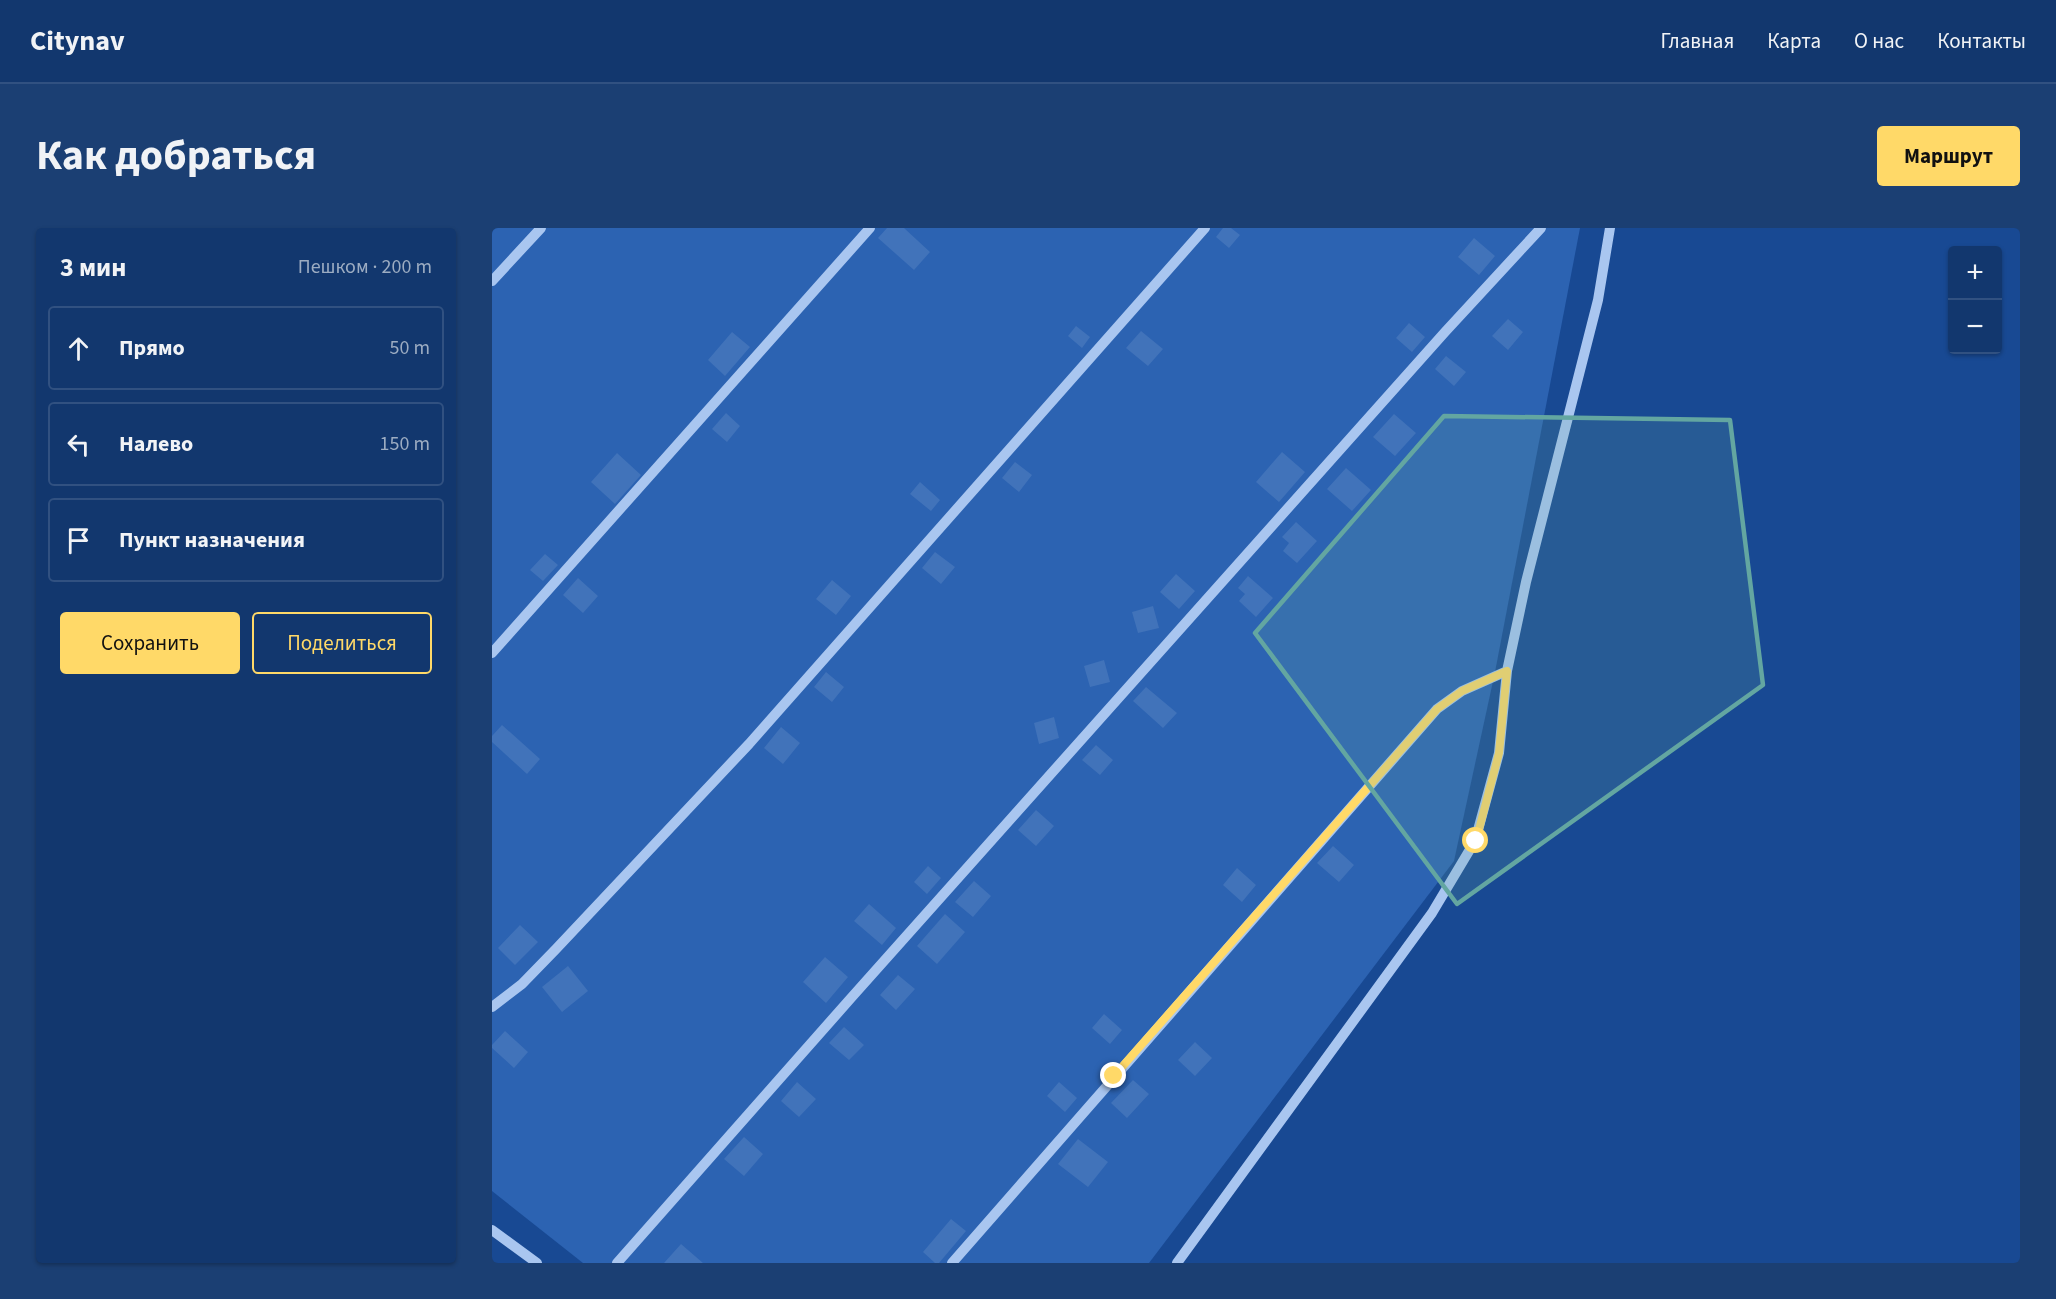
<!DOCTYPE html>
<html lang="ru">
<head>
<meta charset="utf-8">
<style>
	:root { --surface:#12376e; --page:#1b3f73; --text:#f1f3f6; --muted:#9cacc2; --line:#315181; --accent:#ffd968 }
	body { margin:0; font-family:"Source Sans 3",sans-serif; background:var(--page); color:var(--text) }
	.controls { position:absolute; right:18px; top:18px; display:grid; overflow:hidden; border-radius:6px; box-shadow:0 2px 4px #0004 }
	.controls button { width:54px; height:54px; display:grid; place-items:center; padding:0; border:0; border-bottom:2px solid var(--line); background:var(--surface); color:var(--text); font:30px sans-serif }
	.stop { position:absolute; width:18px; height:18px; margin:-14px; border:4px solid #ffd968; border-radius:50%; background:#fff }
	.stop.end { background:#ffd968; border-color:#fff; box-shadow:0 2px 6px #0008 }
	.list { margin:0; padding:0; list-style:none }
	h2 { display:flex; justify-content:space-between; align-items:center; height:78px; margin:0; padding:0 24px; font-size:26px }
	h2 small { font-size:20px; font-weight:400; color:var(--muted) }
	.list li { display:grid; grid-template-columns:39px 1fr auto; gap:18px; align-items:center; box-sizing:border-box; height:84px; margin:0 12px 12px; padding:0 12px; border:2px solid var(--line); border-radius:6px }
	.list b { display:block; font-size:22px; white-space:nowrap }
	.list em { font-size:20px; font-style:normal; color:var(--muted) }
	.actions { display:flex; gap:12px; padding:18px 24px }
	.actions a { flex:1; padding:14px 0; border:2px solid var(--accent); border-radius:6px; text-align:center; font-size:21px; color:var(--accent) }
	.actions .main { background:var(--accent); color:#111 }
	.icon { flex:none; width:33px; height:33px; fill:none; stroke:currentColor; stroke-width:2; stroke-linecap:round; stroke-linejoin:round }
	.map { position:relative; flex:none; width:1528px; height:1035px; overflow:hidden; border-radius:6px }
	header { display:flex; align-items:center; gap:36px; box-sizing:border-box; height:84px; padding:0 30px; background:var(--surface); border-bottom:2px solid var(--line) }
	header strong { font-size:28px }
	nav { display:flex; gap:33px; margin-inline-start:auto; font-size:21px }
	.intro { display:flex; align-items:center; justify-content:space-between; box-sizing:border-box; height:144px; padding:0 36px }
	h1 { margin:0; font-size:42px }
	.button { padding:15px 27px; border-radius:6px; background:var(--accent); color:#111; font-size:21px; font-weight:700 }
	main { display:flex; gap:36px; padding:0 36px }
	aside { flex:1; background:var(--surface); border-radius:6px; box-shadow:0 2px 4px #0004 }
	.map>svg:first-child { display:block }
	.green { fill:#2c63b2 }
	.building { fill:#4173ba }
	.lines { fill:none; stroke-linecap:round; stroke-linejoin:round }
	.minor { stroke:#a9c6f0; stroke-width:10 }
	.route { stroke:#ffd968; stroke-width:8 }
	.marked { fill:#63a6a1; fill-opacity:0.2; stroke:#63a6a1; stroke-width:4.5; stroke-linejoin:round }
</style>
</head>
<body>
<header>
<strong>Citynav</strong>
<nav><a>Главная</a><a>Карта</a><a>О нас</a><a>Контакты</a></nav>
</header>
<div class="intro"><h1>Как добраться</h1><a class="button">Маршрут</a></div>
<main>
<aside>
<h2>3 мин<small>Пешком · 200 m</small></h2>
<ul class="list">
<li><svg class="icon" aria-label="ahead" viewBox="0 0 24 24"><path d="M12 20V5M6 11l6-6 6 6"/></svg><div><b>Прямо</b></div><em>50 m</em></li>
<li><svg class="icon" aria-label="left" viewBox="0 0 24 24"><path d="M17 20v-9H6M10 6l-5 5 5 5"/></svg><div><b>Налево</b></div><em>150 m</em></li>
<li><svg class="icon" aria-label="arrive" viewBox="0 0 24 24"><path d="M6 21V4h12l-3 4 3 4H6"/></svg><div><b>Пункт назначения</b></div></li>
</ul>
<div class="actions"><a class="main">Сохранить</a><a>Поделиться</a></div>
</aside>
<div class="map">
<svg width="1528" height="1035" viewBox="0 0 1528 1035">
	<rect width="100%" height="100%" fill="#184993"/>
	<path class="green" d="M0 0H1088L1003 444 962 633 657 1035H91L0 963Z"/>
	<path class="building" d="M395 0H412L438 24 422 42 386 10Z
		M731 0H739L748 7 737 20 724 9Z
		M982 10 1003 28 987 47 966 29Z
		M1016 91 1031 104 1016 122 1000 108Z
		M917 95 933 109 920 124 904 110Z
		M584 98 598 109 590 120 576 108Z
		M649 103 671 121 656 138 634 120Z
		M240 104 258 119 233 148 216 132Z
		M954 128 974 144 962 158 943 141Z
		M234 185 248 198 235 214 220 201Z
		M902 186 924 205 903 228 881 209Z
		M790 224 813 244 787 274 764 254Z
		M125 225 149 247 123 276 99 254Z
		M523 234 540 247 527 264 510 250Z
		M854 240 879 262 860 283 835 261Z
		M428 254 448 272 439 283 418 266Z
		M804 294 825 313 805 335 791 323 797 315 790 309Z
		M443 324 463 339 449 356 430 340Z
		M53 326 66 337 51 353 38 342Z
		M684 346 703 363 687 381 668 364Z
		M756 348 781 370 764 389 747 373 753 366 746 360Z
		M86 350 106 368 91 385 71 367Z
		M340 352 359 368 344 387 324 371Z
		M661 378 667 400 646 405 640 384Z
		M612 432 618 454 598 459 592 438Z
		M334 444 352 459 340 474 322 459Z
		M654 459 685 485 671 500 641 473Z
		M562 489 567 510 547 516 542 495Z
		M10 497 48 531 35 546 0 514V508Z
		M289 499 308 515 291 536 272 520Z
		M604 517 621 532 608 547 590 532Z
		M544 582 562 598 544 618 526 602Z
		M841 618 862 637 847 654 825 635Z
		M436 638 449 650 435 666 422 654Z
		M745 640 764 657 750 674 731 657Z
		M482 653 499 668 481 689 463 674Z
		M377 676 404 700 390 717 362 693Z
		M453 686 473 704 445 736 425 718Z
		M28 697 46 714 23 737 6 720Z
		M333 729 356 749 334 775 311 754Z
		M76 738 96 763 70 784 50 759Z
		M406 747 423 761 404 782 388 767Z
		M612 786 630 802 618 816 600 800Z
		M352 799 372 817 357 832 337 815Z
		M13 803 36 824 22 840 0 820V817Z
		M703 814 720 830 703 848 686 832Z
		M641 852 657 866 635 890 619 875Z
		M305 854 324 871 307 889 289 873Z
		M567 854 585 870 573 884 555 868Z
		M252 909 271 926 252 948 232 931Z
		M586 911 616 934 596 959 566 936Z
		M459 991 474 1003 447 1035H443L431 1024Z
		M189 1016 211 1035H172Z"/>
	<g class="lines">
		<path class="minor" d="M0 53 49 0
			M0 425 378 0
			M0 779 30 756 64 721 257 516 713 0
			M0 1002 45 1035
			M125 1035 359 770 953 104 1049 0
			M460 1035 945 481 970 463 1015 443
			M685 1035 940 685 983 613 1007 525 1015 443 1034 354 1106 72 1118 0"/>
	</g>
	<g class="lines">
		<path class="route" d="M622 848 945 481 970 463 1015 443 1007 525 984 613"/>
	</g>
	<path class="marked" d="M952 188 1238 192 1271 457 965 676 763 405Z"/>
</svg>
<div class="controls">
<button>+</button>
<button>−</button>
</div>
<div class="stop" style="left:984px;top:613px"></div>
<div class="stop end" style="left:622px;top:848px"></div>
</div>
</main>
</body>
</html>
